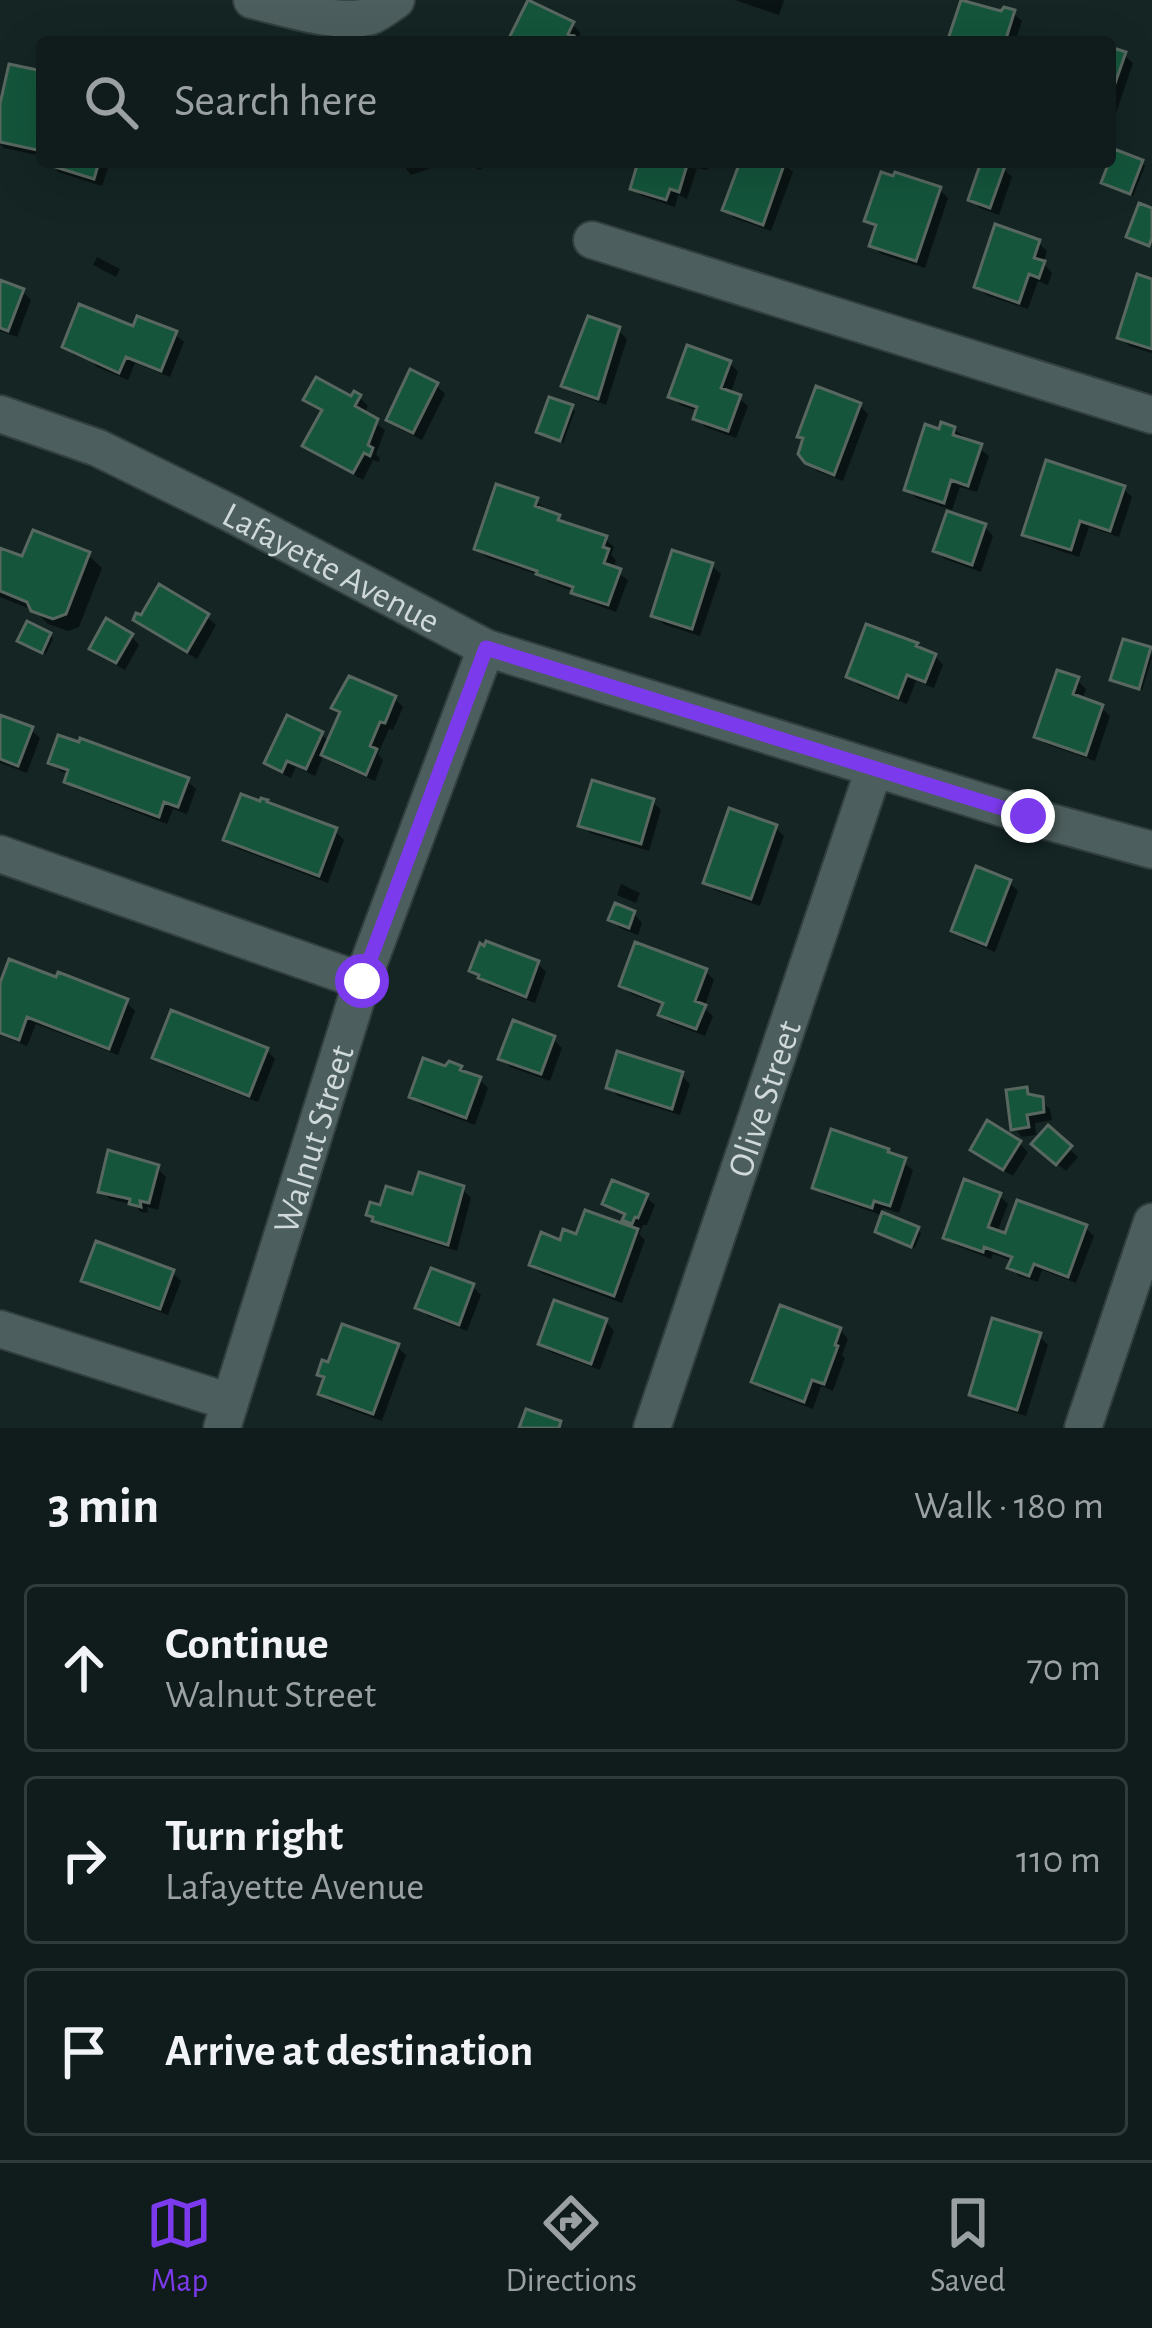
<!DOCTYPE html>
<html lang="en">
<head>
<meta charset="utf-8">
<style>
	:root { --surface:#0f1c1b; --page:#1d2928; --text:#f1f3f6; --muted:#9ba1a3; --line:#2f3a3a; --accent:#7c3aed }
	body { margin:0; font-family:"Alegreya Sans",sans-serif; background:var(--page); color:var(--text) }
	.stop { position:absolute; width:36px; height:36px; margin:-27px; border:9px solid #7c3aed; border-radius:50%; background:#fff }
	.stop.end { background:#7c3aed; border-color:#fff; box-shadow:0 3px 12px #0008 }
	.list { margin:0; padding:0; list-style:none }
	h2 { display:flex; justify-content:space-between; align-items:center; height:156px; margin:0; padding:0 48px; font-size:51px }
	h2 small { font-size:39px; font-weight:400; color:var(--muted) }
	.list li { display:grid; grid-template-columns:78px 1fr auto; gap:36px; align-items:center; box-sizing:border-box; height:168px; margin:0 24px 24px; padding:0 24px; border:3px solid var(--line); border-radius:12px }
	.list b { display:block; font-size:45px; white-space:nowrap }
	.list p { margin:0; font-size:39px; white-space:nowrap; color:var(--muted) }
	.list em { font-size:39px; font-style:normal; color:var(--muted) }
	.icon { flex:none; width:66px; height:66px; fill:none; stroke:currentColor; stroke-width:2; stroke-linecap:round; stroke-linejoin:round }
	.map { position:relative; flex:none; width:1152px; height:1428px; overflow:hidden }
	.search { position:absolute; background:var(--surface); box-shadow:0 12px 48px #0002; left:36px; right:36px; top:36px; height:132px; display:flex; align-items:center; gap:30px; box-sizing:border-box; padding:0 42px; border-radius:12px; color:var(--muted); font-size:45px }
	.sheet { height:732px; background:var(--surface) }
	nav { display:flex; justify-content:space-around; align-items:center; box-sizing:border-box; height:168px; border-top:3px solid var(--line); background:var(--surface); font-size:33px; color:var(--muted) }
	nav a { display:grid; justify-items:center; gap:6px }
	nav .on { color:var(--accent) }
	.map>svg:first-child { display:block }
	.shadow { fill:#0007 }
	.building { fill:#14553c; stroke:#586860; stroke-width:3 }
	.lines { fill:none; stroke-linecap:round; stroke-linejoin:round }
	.minor-casing { stroke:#323f3f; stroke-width:40 }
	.minor { stroke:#4c5e5d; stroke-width:36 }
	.route { stroke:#7c3aed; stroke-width:15 }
	.labels { text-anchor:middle; stroke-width:9; stroke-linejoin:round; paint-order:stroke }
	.street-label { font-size:36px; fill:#cfd9d9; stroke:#0b1c1b }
</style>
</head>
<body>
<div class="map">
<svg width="1152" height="1428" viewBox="0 0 1152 1428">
	<rect width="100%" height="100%" fill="#142524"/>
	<path class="shadow" d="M735 0H784L779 15Z
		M1013 13 1022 21 1015 42H950L1002 14Z
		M572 24 581 33 576 42H510Z
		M1110 50 1124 55 1133 63 1112 125Z
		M42 74V156L4 148 0 144V118Z
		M50 162H110L102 186 58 172Z
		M401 162H448L411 175Z
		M470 162H492L493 164 478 170Z
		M641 162H709L707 170 697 168 687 199 678 195 675 207 642 196 633 188Z
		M743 162H782L793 172 771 231 734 218 726 209Z
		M984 162 1003 169 1012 177 999 215 980 208 971 199Z
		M1141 162 1145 166 1133 196 1104 182Z
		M939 189 948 198 925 268 881 254 873 245 878 230 868 220Z
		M1038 242 1047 251 1043 263 1052 273 1048 285 1038 281 1028 309 986 295 977 286Z
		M97 257 120 269 116 277 93 265Z
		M1152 282V353L1129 346 1120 337Z
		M0 283 23 292 31 300 17 337 0 331Z
		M134 330 175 334 184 342 170 377 135 363 128 380 97 367 91 361 74 355 65 346Z
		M618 330 627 339 606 405 574 393 565 385Z
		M730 363 738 372 730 395 739 398 748 406 736 438 705 427 697 418 699 412 680 405 671 396Z
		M436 385 445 394 422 440 398 428 390 419Z
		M359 397 368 406 363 414 385 430 376 454 380 459 379 462 373 460 363 480 315 454 306 446 324 412 307 400H352Z
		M859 405 868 414 843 481 817 471 807 461 806 441 801 436Z
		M571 408 575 411 563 443 540 432Z
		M954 429 989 456 977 492 960 487 952 510 916 498 907 489 941 432Z
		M1123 488 1132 497 1119 537 1089 527 1079 557 1034 542 1026 534Z
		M536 501 567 526 605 539 614 547 611 555 616 560 613 569 628 580 616 612 583 600 573 591 548 582 542 576 486 557 477 548Z
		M985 527 993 536 981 572 945 559 936 551Z
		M0 551 24 560 88 555 102 568 79 627 68 631 48 624 35 611 0 597Z
		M712 566 721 574 700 636 663 624 655 615Z
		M160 589 207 617 216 625 197 659 145 628 137 619H142Z
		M868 628 916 646 922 652 935 656 943 665 934 688 916 681 907 704 858 685 849 676Z
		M50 635 53 639 46 654 24 644Z
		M131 636 139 645 125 670 101 657 93 648Z
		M1150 650 1152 658 1142 690 1114 679Z
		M1077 680 1086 689 1082 701 1102 708 1110 716 1095 761 1046 744 1037 736Z
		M395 699 403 707 393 730 389 729 378 754 383 760 375 781 333 763 324 754 315 776 296 767 291 778 276 771 268 762 321 734 330 743 342 715 335 708Z
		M0 718 31 730 40 738 27 773 0 763Z
		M51 762 187 781 196 789 187 814 173 809 167 824 76 789 67 781 69 774 60 771Z
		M652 801 661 810 649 851 590 833 582 825Z
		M775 827 784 836 760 906 715 890 707 882Z
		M335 831 344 840 328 883 236 848 227 839Z
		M1009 882 1018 891 995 952 963 939 954 931Z
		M621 884 640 893 636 903 617 895Z
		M634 914 642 923 638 935 620 928 612 919Z
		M538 964 546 972 535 1003 490 986 473 970Z
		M706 972 714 980 704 1008 713 1016 705 1036 670 1023 661 1014 664 1006 631 994 622 985Z
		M0 991 126 1002 135 1011 118 1055 36 1024 27 1046 0 1035Z
		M553 1039 562 1048 550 1081 510 1067 502 1058Z
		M266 1050 275 1059 258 1102 165 1066 156 1058Z
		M460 1069 466 1075 480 1080 488 1088 475 1125 421 1105 412 1096Z
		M681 1075 690 1084 680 1115 618 1096 609 1087Z
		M1026 1090 1050 1109 1052 1120 1035 1123 1036 1135 1022 1137 1014 1128Z
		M1048 1129 1078 1157 1066 1171 1044 1153Z
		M1019 1143 1028 1152 1013 1176 982 1158 973 1149Z
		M888 1152 913 1170 899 1213 883 1208 880 1215 918 1229 921 1233 915 1248 878 1232 884 1216 824 1195 815 1187Z
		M157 1168 166 1177 158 1210 147 1207 148 1213 141 1212 134 1205 110 1199 101 1191Z
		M462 1189 471 1198 457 1251 384 1228 369 1214 414 1198Z
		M999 1195 1008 1204 997 1233 1007 1237 1085 1227 1094 1236 1076 1283 1042 1270 1038 1282 1019 1276 1011 1267 1013 1261 993 1254 991 1259 955 1245 946 1237Z
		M646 1197 655 1205 647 1225H643L639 1234 645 1240 622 1303 541 1273 532 1265 562 1244 578 1238 587 1214 639 1232 627 1217 615 1212 606 1203Z
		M172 1272 181 1281 168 1315 94 1288 85 1280Z
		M473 1287 481 1295 467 1331 428 1316 419 1308Z
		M606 1322 614 1331 600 1370 550 1352 541 1343Z
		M840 1330 848 1339 842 1355 845 1358 833 1391 821 1386 813 1409 763 1390 755 1381Z
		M1039 1336 1048 1345 1026 1416 981 1402 972 1394Z
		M397 1347 406 1355 382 1421 330 1402 321 1393 326 1380 320 1374Z"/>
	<path class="building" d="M528 0 574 22 568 34 574 36 571 42H507Z
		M961 0 1001 11 1004 7 1015 10 1005 42H947Z
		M1110 47 1126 52 1110 98Z
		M9 64 42 71V126L37 150 0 142V104Z
		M1114 149 1143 160 1130 194 1101 183Z
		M47 162H99L94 179 46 164Z
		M638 162H688L679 192 670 189 666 200 630 189Z
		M740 162H785L763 225 722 210Z
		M981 162 1005 166 990 208 968 200Z
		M881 172 893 176 895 172 941 187 916 261 869 246 876 225 864 221Z
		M1139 203 1152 208V238L1149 246 1126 237Z
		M995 224 1040 240 1034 258 1045 261 1039 278 1029 274 1019 303 974 287Z
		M1137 274 1152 279V349L1117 338Z
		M0 280 24 289 8 331 0 328Z
		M79 304 133 326 137 316 177 331 161 371 126 357 119 373 62 347Z
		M588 316 620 327 598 399 561 386Z
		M687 345 731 361 721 388 741 395 728 431 693 419 697 407 668 397Z
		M410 369 438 383 413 433 386 420Z
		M316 377 351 396 354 391 361 395 355 406 378 419 368 445 373 448 370 456 364 453 353 473 302 446 322 410 303 400Z
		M816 386 861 403 834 475 805 463 798 454 803 438 797 437Z
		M549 397 573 405 560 441 536 432Z
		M941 422 955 427 953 435 982 444 968 486 951 480 944 503 904 490 925 424 939 429Z
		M1046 460 1125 486 1110 531 1080 521 1071 550 1022 535Z
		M496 484 538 498 535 506 560 515 558 520 607 536 603 547 609 549 604 563 621 569 608 605 571 593 573 587 536 574 537 571 474 549Z
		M947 511 986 524 972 565 933 551Z
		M33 530 90 552 66 614 53 619 31 611 27 602 0 591V548L22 556Z
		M672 550 713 563 692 629 651 616Z
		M159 584 209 614 187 652 133 620 136 613 141 615Z
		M106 618 133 634 116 663 89 649Z
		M27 621 51 633 42 653 17 641Z
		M866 624 918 643 916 646 936 654 925 682 907 675 898 698 846 677Z
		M1123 639 1151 647 1139 689 1110 680Z
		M1057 670 1079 677 1073 694 1103 705 1086 755 1034 737Z
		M349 676 396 696 385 723 380 722 370 746 377 749 366 775 321 755 340 712 331 708Z
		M0 715 33 727 18 766 0 759Z
		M287 715 323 732 306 769 287 761 282 772 264 763Z
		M58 735 79 742 80 738 189 778 178 807 164 802 159 817 64 782 68 770 48 763Z
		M592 780 654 799 641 844 578 826Z
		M241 794 260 801 261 798 268 800 267 802 337 828 319 876 223 840Z
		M729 808 777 825 751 899 703 883Z
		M976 866 1011 880 986 945 951 931Z
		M615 903 635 911 629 928 608 920Z
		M486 941 539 961 526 997 478 978 479 975 469 971 480 943 484 946Z
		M635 942 707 969 695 1001 706 1005 696 1029 658 1015 663 1003 619 986Z
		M9 959 56 977 58 972 128 999 109 1049 27 1017 19 1040 0 1033V983Z
		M171 1010 268 1048 249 1096 152 1058Z
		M513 1020 555 1036 541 1074 498 1059Z
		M617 1051 683 1072 672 1109 606 1088Z
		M423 1058 445 1066 449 1061 462 1066 460 1070 481 1077 466 1118 409 1097Z
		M1027 1087 1028 1094 1043 1097 1044 1112 1027 1115 1029 1127 1011 1130 1006 1090Z
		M987 1120 1021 1141 1003 1170 970 1150Z
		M1048 1125 1072 1146 1056 1165 1031 1144Z
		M831 1129 889 1149 888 1152 906 1158 890 1206 874 1201 872 1208 812 1188Z
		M108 1150 159 1165 149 1203 140 1201 141 1207 129 1204 130 1199 98 1192Z
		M419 1172 464 1186 448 1245 372 1221 373 1217 366 1215 370 1202 380 1205 386 1186 412 1194Z
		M964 1179 1001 1193 988 1227 1005 1233 1017 1200 1087 1225 1068 1277 1034 1264 1029 1276 1007 1268 1012 1257 984 1247 983 1252 943 1238Z
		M612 1180 648 1194 638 1218 635 1217 632 1224 622 1220 625 1214 602 1204Z
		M585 1210 638 1229 614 1296 529 1265 541 1232 560 1240 563 1229 576 1234Z
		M882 1212 919 1227 911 1247 875 1232Z
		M96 1241 174 1270 160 1309 81 1281Z
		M431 1268 474 1284 459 1325 415 1308Z
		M554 1300 607 1319 591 1364 538 1344Z
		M780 1305 841 1328 835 1345 838 1346 824 1384 812 1380 804 1402 751 1382Z
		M992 1318 1041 1333 1017 1410 969 1395Z
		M342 1324 399 1344 373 1414 318 1394 324 1377 317 1375 322 1360 328 1362Z
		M526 1409 561 1421 559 1428H519Z"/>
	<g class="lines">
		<g class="minor-casing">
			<g id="minor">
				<path d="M252 0C284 7 338 26 371 16 379 13 389 5 396 0"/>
				<path d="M592 240 1152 415"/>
				<path id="s1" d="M0 414 98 448 232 514 486 648 1028 816 1152 850"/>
				<path d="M0 854 362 981"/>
				<path d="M0 1329 230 1402"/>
				<path id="s2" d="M222 1428 362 981 486 648"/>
				<path id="s3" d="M652 1428 874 769"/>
				<path d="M1083 1428 1152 1222"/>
			</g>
		</g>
		<use href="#minor" class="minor"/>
	</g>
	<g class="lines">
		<path class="route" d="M362 981 486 648 1028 816"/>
	</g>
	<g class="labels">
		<g class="street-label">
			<text dy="13" stroke="none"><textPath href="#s1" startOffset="366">Lafayette Avenue</textPath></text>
			<text dy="13" stroke="none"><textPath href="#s3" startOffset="348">Olive Street</textPath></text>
			<text dy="13" stroke="none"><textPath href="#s2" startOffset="303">Walnut Street</textPath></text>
		</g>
	</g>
</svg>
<div class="stop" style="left:362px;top:981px"></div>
<div class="stop end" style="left:1028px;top:816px"></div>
<div class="search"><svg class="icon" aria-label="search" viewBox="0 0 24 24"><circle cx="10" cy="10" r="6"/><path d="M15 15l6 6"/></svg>Search here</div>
</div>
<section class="sheet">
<h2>3 min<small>Walk · 180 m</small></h2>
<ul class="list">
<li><svg class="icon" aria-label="ahead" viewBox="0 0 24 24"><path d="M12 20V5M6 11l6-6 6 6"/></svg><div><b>Continue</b><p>Walnut Street</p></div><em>70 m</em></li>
<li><svg class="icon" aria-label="right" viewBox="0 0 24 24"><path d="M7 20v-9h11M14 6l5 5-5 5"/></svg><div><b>Turn right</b><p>Lafayette Avenue</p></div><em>110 m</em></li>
<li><svg class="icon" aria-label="arrive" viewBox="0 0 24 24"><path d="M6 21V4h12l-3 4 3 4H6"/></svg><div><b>Arrive at destination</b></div></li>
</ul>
</section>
<nav>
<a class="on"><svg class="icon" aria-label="map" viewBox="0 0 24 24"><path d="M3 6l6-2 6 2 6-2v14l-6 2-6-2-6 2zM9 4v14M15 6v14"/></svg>Map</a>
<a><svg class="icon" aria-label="directions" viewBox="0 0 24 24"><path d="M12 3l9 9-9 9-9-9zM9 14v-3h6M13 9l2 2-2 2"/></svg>Directions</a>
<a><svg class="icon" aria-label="saved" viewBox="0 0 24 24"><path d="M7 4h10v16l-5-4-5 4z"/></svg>Saved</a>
</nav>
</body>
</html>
